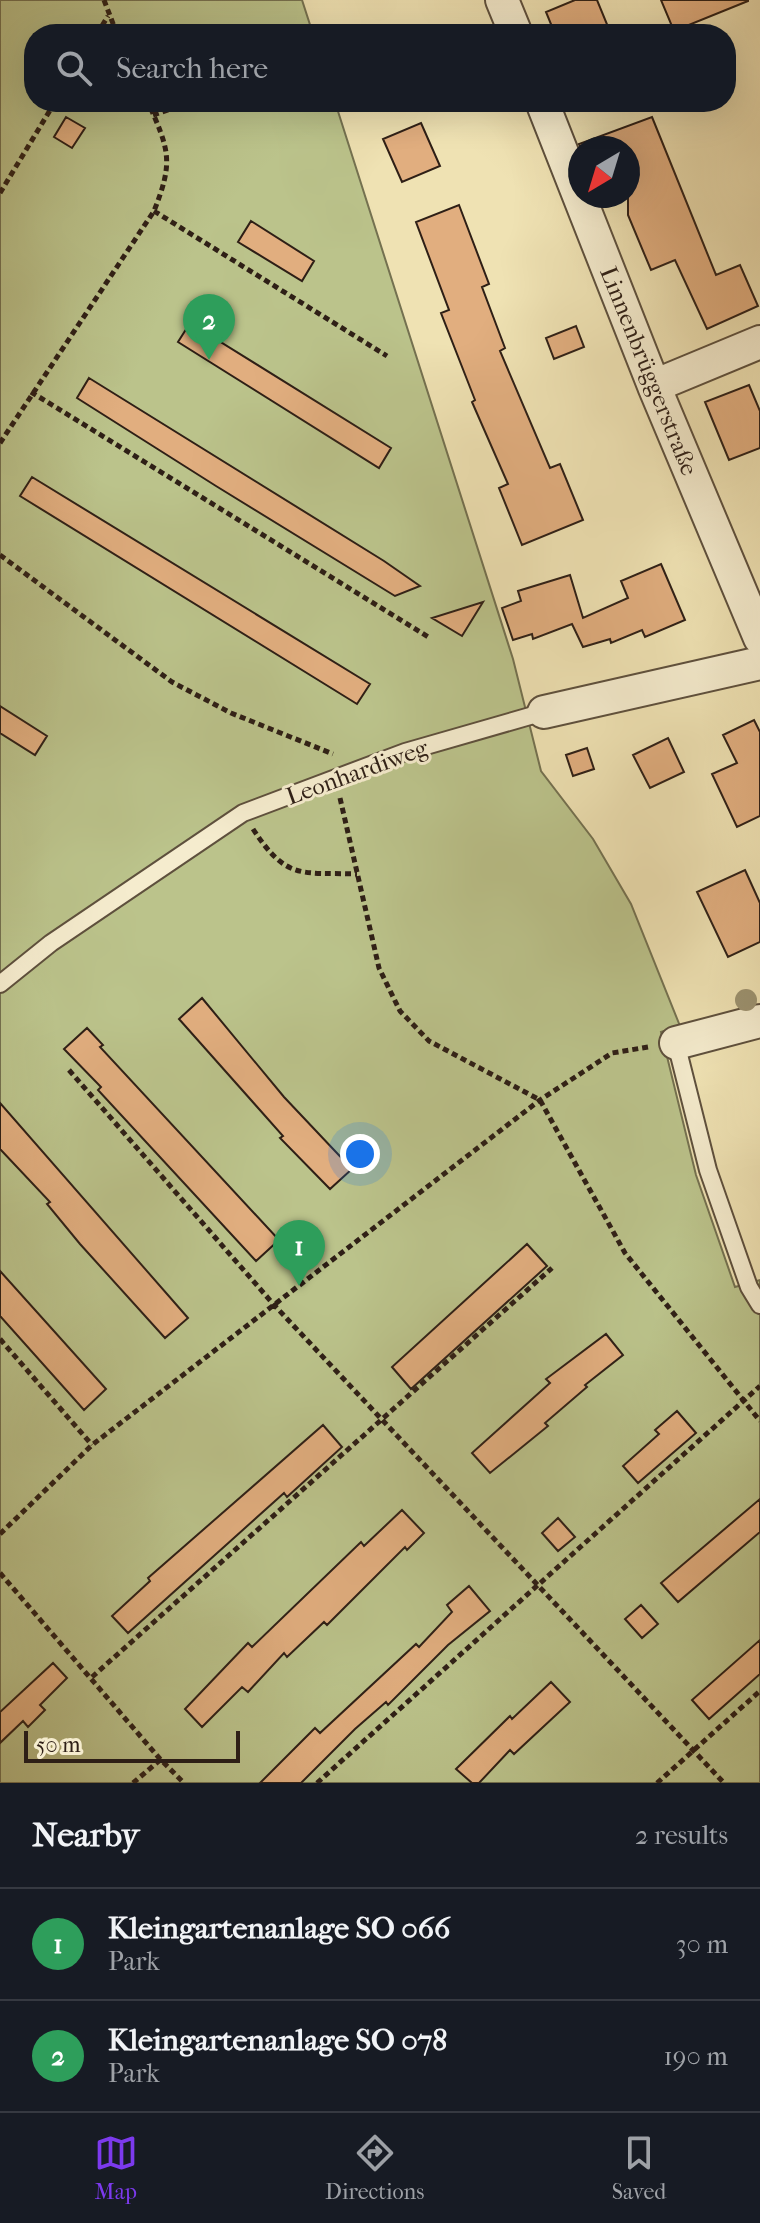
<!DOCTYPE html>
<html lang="en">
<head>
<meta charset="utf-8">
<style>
	:root { --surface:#171b24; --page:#242831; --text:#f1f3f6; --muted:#9ea1a6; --line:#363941; --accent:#7c3aed }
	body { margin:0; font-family:"IM FELL French Canon",serif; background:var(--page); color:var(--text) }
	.compass { position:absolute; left:568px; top:136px; width:72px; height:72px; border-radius:50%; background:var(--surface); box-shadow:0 8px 32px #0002; rotate:218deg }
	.scale { position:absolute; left:24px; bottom:20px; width:216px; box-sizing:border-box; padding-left:8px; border:4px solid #2e1f16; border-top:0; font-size:22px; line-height:28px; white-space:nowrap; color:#2e1f16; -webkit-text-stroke:6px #f5ecce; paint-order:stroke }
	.you { position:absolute; left:360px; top:1154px; width:28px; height:28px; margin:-20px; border:6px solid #fff; border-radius:50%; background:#1a73e8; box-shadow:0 0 0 12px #1a73e833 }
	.badge { display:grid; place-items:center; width:52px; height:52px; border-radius:50%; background:var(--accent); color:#fff; font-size:26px; font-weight:700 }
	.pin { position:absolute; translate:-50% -66px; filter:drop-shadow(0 2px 4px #0008) }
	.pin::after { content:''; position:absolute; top:42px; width:28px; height:24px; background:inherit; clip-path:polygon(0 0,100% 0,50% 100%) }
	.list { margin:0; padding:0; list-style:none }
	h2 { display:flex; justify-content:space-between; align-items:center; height:104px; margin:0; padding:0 32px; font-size:34px }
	h2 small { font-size:26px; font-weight:400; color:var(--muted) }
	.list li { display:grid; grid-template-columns:52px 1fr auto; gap:24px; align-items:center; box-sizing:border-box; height:112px; padding:0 32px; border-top:2px solid var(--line) }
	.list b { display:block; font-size:30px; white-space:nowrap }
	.list p { margin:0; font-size:26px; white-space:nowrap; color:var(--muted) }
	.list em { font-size:26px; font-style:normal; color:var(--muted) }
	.icon { flex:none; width:44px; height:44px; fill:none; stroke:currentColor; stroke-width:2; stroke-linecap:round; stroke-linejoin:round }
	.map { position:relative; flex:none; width:760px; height:1783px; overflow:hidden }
	.search { position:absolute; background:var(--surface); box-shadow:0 8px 32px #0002; left:24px; right:24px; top:24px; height:88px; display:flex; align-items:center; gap:20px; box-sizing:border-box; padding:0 28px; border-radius:32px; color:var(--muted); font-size:30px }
	.sheet { height:328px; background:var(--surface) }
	nav { display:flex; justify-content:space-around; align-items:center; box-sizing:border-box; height:112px; border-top:2px solid var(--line); background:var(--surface); font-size:22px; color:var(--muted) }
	nav a { display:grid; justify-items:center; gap:4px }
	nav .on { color:var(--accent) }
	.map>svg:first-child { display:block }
	.green { fill:#bbc38b; stroke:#747150; stroke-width:2 }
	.building { fill:#e1ae7f; stroke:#2e1f16; stroke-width:2 }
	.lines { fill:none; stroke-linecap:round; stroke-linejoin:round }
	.service-casing { stroke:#5e503d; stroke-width:20 }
	.minor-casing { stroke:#5e503d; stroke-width:36 }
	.path { stroke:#2e1f16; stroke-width:5; stroke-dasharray:6 4; stroke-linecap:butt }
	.service { stroke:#f5ecce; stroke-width:16 }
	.minor { stroke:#f5ecce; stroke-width:32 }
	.tree { fill:#9c9270 }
	.labels { text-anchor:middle; stroke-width:6; stroke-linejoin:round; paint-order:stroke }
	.street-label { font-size:24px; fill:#2e1f16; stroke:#f5ecce }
</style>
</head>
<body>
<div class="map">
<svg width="760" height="1783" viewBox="0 0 760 1783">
	<rect width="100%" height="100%" fill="#efe2b3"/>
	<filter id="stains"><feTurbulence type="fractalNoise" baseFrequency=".0025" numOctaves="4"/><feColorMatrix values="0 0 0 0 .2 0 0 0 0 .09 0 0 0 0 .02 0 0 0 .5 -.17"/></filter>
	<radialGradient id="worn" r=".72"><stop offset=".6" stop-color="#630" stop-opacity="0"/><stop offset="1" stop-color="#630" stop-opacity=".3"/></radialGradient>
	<path class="green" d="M0 0H302L313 34H34V102H335L513 659 541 771 593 839 631 904 680 1026 661 1032 696 1175 735 1287 760 1280V1783H0Z"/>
	<path class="building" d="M575 0H597L611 34H555L546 12Z
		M661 0H748V1L674 31Z
		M66 117 85 128 72 148 54 137Z
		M652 117 716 275 740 265 758 306 707 329 675 260 651 270 628 215V148H581L579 144Z
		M421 123 440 166 402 182 383 139Z
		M459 205 489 284 482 287 505 348 500 351 550 468 560 464 583 520 522 545 499 488 508 484 472 402 475 400 441 313 449 310 416 222Z
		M251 221 314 261 302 281 238 242Z
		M190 323 391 448 379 468 178 342Z
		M576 326 584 347 554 359 546 338Z
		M89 378 384 561 420 586 395 596 216 486 77 398Z
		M749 385 760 411V448L729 460 705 402Z
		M32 477 370 684 357 704 20 496Z
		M661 564 685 620 645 637 642 630 611 643 610 639 583 647 572 624 533 639 532 634 513 640 502 608 521 601 518 591 570 575 583 618 628 598 621 581Z
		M483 602 462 636 432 618Z
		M0 706 47 736 35 755 0 733Z
		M754 720 760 732V816L737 827 712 774 737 763 723 735Z
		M668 738 684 772 650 788 633 755Z
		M587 748 594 769 573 776 566 755Z
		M745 870 760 903V942L728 957 697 892Z
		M202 998 284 1097 352 1169 330 1189 280 1138 283 1136 179 1019Z
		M87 1028 103 1045 100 1047 279 1240 256 1261 98 1090 101 1087 64 1049Z
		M0 1103 188 1318 165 1338 80 1244 47 1204 50 1202 0 1149Z
		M527 1244 547 1266 411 1389 392 1367Z
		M0 1271 106 1389 84 1410 0 1316Z
		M606 1334 623 1355 585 1385 587 1387 545 1423 548 1426 490 1473 472 1453 550 1383 546 1379Z
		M677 1411 696 1433 638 1483 623 1466 659 1434 655 1430Z
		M323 1425 342 1447 287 1497 284 1493 128 1633 112 1616 150 1581 148 1578Z
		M760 1499V1532L678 1602 661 1583Z
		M402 1510 424 1533 407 1550 405 1547 327 1625 324 1622 287 1657 284 1653 248 1692 242 1687 202 1727 185 1709 248 1643 252 1647 361 1542 364 1546Z
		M558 1518 575 1537 558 1551 542 1533Z
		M469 1586 490 1611 448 1645 388 1705 386 1702 355 1729 301 1783H260L315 1728 320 1733 416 1644 419 1647 452 1612 447 1605Z
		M641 1605 658 1624 642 1638 625 1619Z
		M760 1640V1674L709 1719 692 1700Z
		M53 1663 67 1678 40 1705 45 1710 28 1727 23 1721 0 1743V1712Z
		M551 1682 570 1702 514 1754 510 1750 479 1783H472L456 1769 510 1716 512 1719Z"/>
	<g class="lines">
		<g class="service-casing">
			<path id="service" d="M0 984 51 943 243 813 405 752 544 712
				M676 1043 708 1170 749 1287 760 1305"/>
		</g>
		<g class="minor-casing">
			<path id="minor" d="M502 0 516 34
				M542 102 654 386 760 638
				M654 386 760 342
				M544 712 760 663
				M676 1043 760 1021"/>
		</g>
		<path class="path" d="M104 0 117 34
			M97 34 108 16
			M153 115 192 102
			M0 193 55 102
			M154 211 387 356
			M31 392 430 638
			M0 443 154 211C174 161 169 150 148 102
			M0 555 172 682 231 713 333 754
			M340 798 379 968 400 1011 429 1041 540 1100 625 1253 760 1421
			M253 829C287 881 301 872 357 874
			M69 1070 275 1306 724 1783
			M0 1339 92 1445
			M0 1534 92 1445 540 1100 612 1053 648 1047
			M0 1573 160 1759 184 1783
			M92 1677 552 1268
			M133 1783 160 1760
			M317 1783 760 1386
			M657 1783 760 1691"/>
		<use href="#service" class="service"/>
		<use href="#minor" class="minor"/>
	</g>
	<circle class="tree" cx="746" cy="1000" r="11"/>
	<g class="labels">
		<g class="street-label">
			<text transform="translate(649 371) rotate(68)" y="8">Linnenbrüggerstraße</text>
			<text transform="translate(357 772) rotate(-20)" y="8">Leonhardiweg</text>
		</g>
	</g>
	<rect width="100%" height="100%" filter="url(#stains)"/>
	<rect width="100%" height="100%" fill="url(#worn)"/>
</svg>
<svg class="compass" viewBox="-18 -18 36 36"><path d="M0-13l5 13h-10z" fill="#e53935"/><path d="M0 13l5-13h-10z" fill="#9ea1a6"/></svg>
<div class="scale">50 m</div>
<div class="you"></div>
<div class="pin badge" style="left:299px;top:1286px;background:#2e9e5b">1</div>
<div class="pin badge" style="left:209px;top:360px;background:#2e9e5b">2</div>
<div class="search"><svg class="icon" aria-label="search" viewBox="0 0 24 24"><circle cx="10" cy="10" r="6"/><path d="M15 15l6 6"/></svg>Search here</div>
</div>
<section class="sheet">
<h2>Nearby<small>2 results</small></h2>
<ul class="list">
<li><span class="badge" style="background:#2e9e5b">1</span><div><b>Kleingartenanlage SO 066</b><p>Park</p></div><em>30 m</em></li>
<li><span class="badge" style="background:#2e9e5b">2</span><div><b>Kleingartenanlage SO 078</b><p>Park</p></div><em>190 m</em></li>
</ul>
</section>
<nav>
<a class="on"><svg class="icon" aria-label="map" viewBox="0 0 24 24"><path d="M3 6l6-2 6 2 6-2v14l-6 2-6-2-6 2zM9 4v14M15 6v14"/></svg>Map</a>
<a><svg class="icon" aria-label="directions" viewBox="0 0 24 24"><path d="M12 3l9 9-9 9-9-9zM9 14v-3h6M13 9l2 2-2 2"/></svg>Directions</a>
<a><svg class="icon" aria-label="saved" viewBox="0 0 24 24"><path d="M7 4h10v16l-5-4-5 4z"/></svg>Saved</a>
</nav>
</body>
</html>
